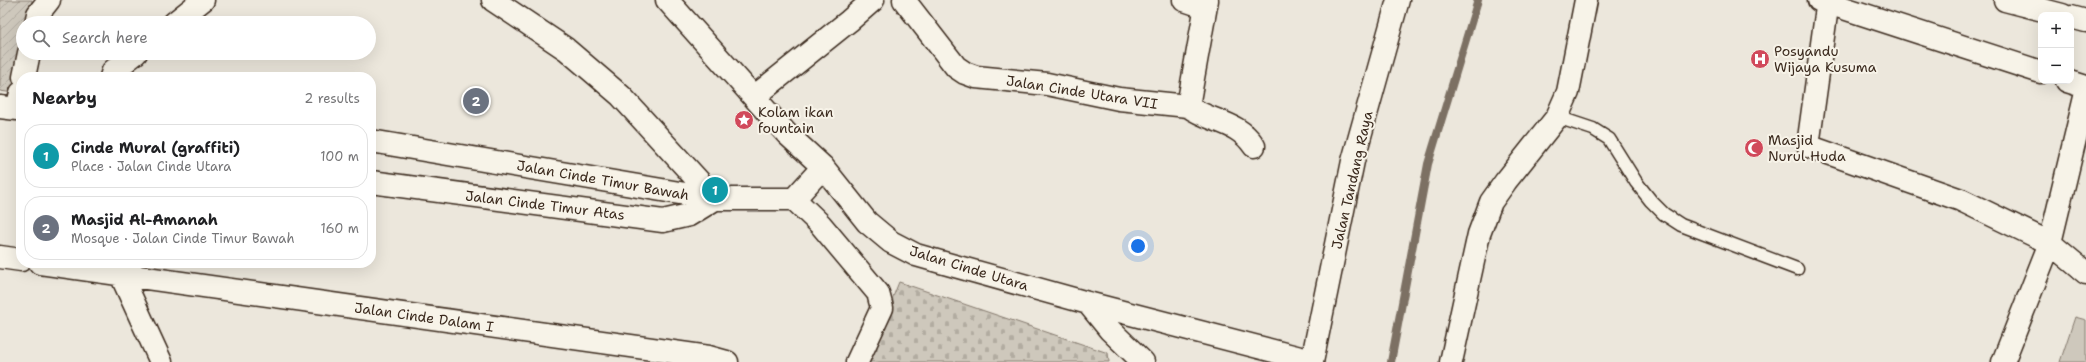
<!DOCTYPE html>
<html lang="en">
<head>
<meta charset="utf-8">
<style>
	:root { --surface:#fff; --page:#f6f6f6; --text:#202124; --muted:#757577; --line:#e0e0e0; --accent:#d1495b }
	body { margin:0; font-family:"Shantell Sans",sans-serif; background:var(--page); color:var(--text) }
	.controls { position:absolute; right:12px; top:12px; display:grid; overflow:hidden; border-radius:8px; box-shadow:0 4px 16px #0002 }
	.controls button { width:36px; height:36px; display:grid; place-items:center; padding:0; border:0; border-bottom:1px solid var(--line); background:var(--surface); color:var(--text); font:20px sans-serif }
	.you { position:absolute; left:1138px; top:246px; width:14px; height:14px; margin:-10px; border:3px solid #fff; border-radius:50%; background:#1a73e8; box-shadow:0 0 0 6px #1a73e833 }
	.badge { display:grid; place-items:center; width:26px; height:26px; border-radius:50%; background:var(--accent); color:#fff; font-size:13px; font-weight:700 }
	.pin { position:absolute; translate:-50% -50%; border:2px solid #fff; box-shadow:0 1px 4px #0006 }
	.list { margin:0; padding:0; list-style:none }
	h2 { display:flex; justify-content:space-between; align-items:center; height:52px; margin:0; padding:0 16px; font-size:17px }
	h2 small { font-size:13px; font-weight:400; color:var(--muted) }
	.list li { display:grid; grid-template-columns:26px 1fr auto; gap:12px; align-items:center; box-sizing:border-box; height:64px; margin:0 8px 8px; padding:0 8px; border:1px solid var(--line); border-radius:16px }
	.list b { display:block; font-size:15px; white-space:nowrap }
	.list p { margin:0; font-size:13px; white-space:nowrap; color:var(--muted) }
	.list em { font-size:13px; font-style:normal; color:var(--muted) }
	.icon { flex:none; width:22px; height:22px; fill:none; stroke:currentColor; stroke-width:2; stroke-linecap:round; stroke-linejoin:round }
	.map { position:relative; flex:none; width:2086px; height:362px; overflow:hidden }
	.search { position:absolute; background:var(--surface); box-shadow:0 4px 16px #0002; left:16px; top:16px; width:360px; height:44px; display:flex; align-items:center; gap:10px; box-sizing:border-box; padding:0 14px; border-radius:22px; color:var(--muted); font-size:15px }
	.panel { position:absolute; background:var(--surface); box-shadow:0 4px 16px #0002; left:16px; top:72px; width:360px; height:196px; border-radius:16px }
	.map>svg:first-child { display:block }
	.cemetery { fill:url(#cemetery-stones); stroke:#84796d }
	.garden { fill:url(#garden-furrows); stroke:#84796d }
	.pitch { fill:#cec8bc; stroke:#84796d }
	.lines { fill:none; stroke-linecap:round; stroke-linejoin:round }
	.stream { stroke:#7c7064; stroke-width:8 }
	.service-casing { stroke:#3b2a1e; stroke-width:15 }
	.minor-casing { stroke:#3b2a1e; stroke-width:25 }
	.tertiary-casing { stroke:#3b2a1e; stroke-width:25 }
	.secondary-casing { stroke:#3b2a1e; stroke-width:25 }
	.service { stroke:#f7f3e8; stroke-width:12 }
	.minor { stroke:#f7f3e8; stroke-width:22 }
	.tertiary { stroke:#f7f3e8; stroke-width:22 }
	.secondary { stroke:#f7f3e8; stroke-width:22 }
	.labels { text-anchor:middle; stroke-width:4; stroke-linejoin:round; paint-order:stroke }
	.poi-label { font-size:14px; fill:#3b2a1e; stroke:#f7f3e8; text-anchor:start }
	.street-label { font-size:14px; fill:#3b2a1e; stroke:#f7f3e8 }
</style>
</head>
<body>
<div class="map">
<svg width="2086" height="362" viewBox="0 0 2086 362">
	<defs>
		<pattern id="cemetery-stones" width="16" height="16" patternUnits="userSpaceOnUse"><rect width="16" height="16" fill="#cec8bc"/><path d="M2 7V4a2 2 0 0 1 4 0v3zM10 15v-3a2 2 0 0 1 4 0v3z" fill="#b2aca1"/></pattern>
		<pattern id="garden-furrows" width="10" height="10" patternUnits="userSpaceOnUse"><rect width="10" height="10" fill="#cec8bc"/><path d="M-1 1l2-2M0 10L10 0M9 11l2-2" fill="none" stroke="#b2aca1"/></pattern>
	</defs>
	<rect width="100%" height="100%" fill="#ece7dc"/>
	<filter id="ink" filterUnits="userSpaceOnUse"><feTurbulence type="fractalNoise" baseFrequency=".025" numOctaves="2"/><feDisplacementMap in="SourceGraphic" scale="8" xChannelSelector="R" yChannelSelector="G"/><feConvolveMatrix kernelMatrix="1 2 1 2 8 2 1 2 1" color-interpolation-filters="sRGB"/></filter>
	<g filter="url(#ink)">
		<path class="cemetery" d="M899 282 1108 353 1109 362H867Z"/>
		<path class="garden" d="M0 0H32L30 23H23L21 94 0 91Z"/>
		<path class="pitch" d="M2075 317 2086 320V362H2060Z"/>
		<g class="lines">
			<path class="stream" d="M1391 362 1428 164 1478 0"/>
			<g class="service-casing">
				<path id="service" d="M1557 117 1593 129 1609 139 1636 182 1651 201 1664 214 1681 225 1797 269"/>
			</g>
			<g class="minor-casing">
				<path id="minor" d="M667 0 787 134 823 167 867 222 891 242 916 255 944 263 1088 303 1312 361
					M904 0 956 67 965 73 976 77 1047 84 1119 99 1188 106 1207 0
					M1184 0 1205 7
					M1819 0 2041 72
					M1828 0 1808 146 1961 200 2050 243 2086 273
					M36 23 38 14 49 0
					M174 23 203 0
					M24 77 29 53
					M111 77 113 71 136 53
					M2067 81 2086 87
					M754 97 849 21 873 0
					M1188 106C1211 123 1237 120 1254 146
					M0 107 17 109 21 93
					M371 141 715 199H794L823 167
					M371 182 663 221 689 215 715 199 621 96 566 49 493 0
					M794 199 821 225 878 293 882 308 857 362
					M0 257 21 260
					M40 263 709 357 727 362
					M121 264V275L161 362
					M1088 303 1110 330 1143 362
					M1451 362 1479 234 1491 202 1506 181 1557 117 1568 92 1586 0
					M2003 362 2050 243 2086 93"/>
			</g>
			<g class="tertiary-casing">
				<path id="tertiary" d="M1312 362 1353 161 1398 0"/>
			</g>
			<g class="secondary-casing">
				<path id="secondary" d="M2005 0 2062 15
					M2071 17 2086 21"/>
			</g>
			<use href="#service" class="service"/>
			<use href="#minor" class="minor"/>
			<use href="#tertiary" class="tertiary"/>
			<use href="#secondary" class="secondary"/>
		</g>
	</g>
	<defs>
		<g id="hospital-disc" transform="scale(1)"><circle r="9.5" fill="#d1495b" stroke="#f7f3e8"/><path d="M-5-5h3v3.5h4V-5h3V5h-3V1.5h-4V5h-3Z" fill="#fff"/></g>
		<g id="sight-disc" transform="scale(1)"><circle r="9.5" fill="#d1495b" stroke="#f7f3e8"/><path d="M0-6L1.8-2.2L6-1.7L2.9 1.2L3.7 5.4L0 3.3L-3.7 5.4L-2.9 1.2L-6-1.7L-1.8-2.2Z" fill="#fff"/></g>
		<g id="mosque-disc" transform="scale(1)"><circle r="9.5" fill="#d1495b" stroke="#f7f3e8"/><path d="M3.5-4.9A6 6 0 1 0 3.5 4.9A5 5 0 1 1 3.5-4.9Z" fill="#fff"/></g>
	</defs>
	<g fill-rule="evenodd">
		<use href="#hospital-disc" x="1760" y="59"/>
		<use href="#sight-disc" x="744" y="120"/>
		<use href="#mosque-disc" x="1754" y="148"/>
	</g>
	<g class="labels">
		<g class="poi-label">
			<text x="1774" y="56">Posyandu<tspan x="1774" dy="16">Wijaya Kusuma</tspan></text>
			<text x="758" y="117">Kolam ikan<tspan x="758" dy="16">fountain</tspan></text>
			<text x="1768" y="145">Masjid<tspan x="1768" dy="16">Nurul Huda</tspan></text>
		</g>
		<g class="street-label">
			<text transform="translate(1082 92) rotate(9)" y="5">Jalan Cinde Utara VII</text>
			<text transform="translate(603 180) rotate(10)" y="5">Jalan Cinde Timur Bawah</text>
			<text transform="translate(1352 180) rotate(-77)" y="5">Jalan Tandang Raya</text>
			<text transform="translate(545 205) rotate(7)" y="5">Jalan Cinde Timur Atas</text>
			<text transform="translate(969 268) rotate(17)" y="5">Jalan Cinde Utara</text>
			<text transform="translate(424 317) rotate(8)" y="5">Jalan Cinde Dalam I</text>
		</g>
	</g>
</svg>
<div class="controls">
<button>+</button>
<button>−</button>
</div>
<div class="you"></div>
<div class="pin badge" style="left:715px;top:190px;background:#0f9aa8">1</div>
<div class="pin badge" style="left:476px;top:101px;background:#6b7280">2</div>
<div class="search"><svg class="icon" aria-label="search" viewBox="0 0 24 24"><circle cx="10" cy="10" r="6"/><path d="M15 15l6 6"/></svg>Search here</div>
<section class="panel">
<h2>Nearby<small>2 results</small></h2>
<ul class="list">
<li><span class="badge" style="background:#0f9aa8">1</span><div><b>Cinde Mural (graffiti)</b><p>Place · Jalan Cinde Utara</p></div><em>100 m</em></li>
<li><span class="badge" style="background:#6b7280">2</span><div><b>Masjid Al-Amanah</b><p>Mosque · Jalan Cinde Timur Bawah</p></div><em>160 m</em></li>
</ul>
</section>
</div>
</body>
</html>
